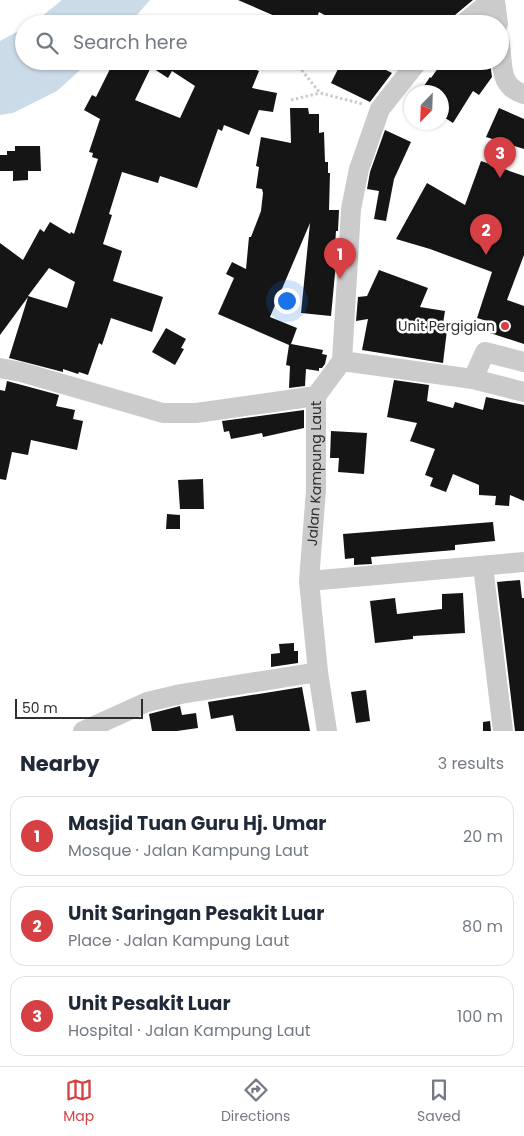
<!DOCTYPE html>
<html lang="en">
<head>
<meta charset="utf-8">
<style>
	:root { --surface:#fff; --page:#f6f6f7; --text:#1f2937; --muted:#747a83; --line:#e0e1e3; --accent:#d63f43 }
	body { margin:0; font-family:Poppins,sans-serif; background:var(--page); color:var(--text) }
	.compass { position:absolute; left:404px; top:85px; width:45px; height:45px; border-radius:50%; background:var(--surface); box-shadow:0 1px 4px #0004; rotate:203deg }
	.scale { position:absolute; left:15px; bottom:12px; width:128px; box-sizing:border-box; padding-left:5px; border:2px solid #2e2e2e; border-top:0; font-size:14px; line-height:18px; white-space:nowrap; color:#2e2e2e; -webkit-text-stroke:4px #fff; paint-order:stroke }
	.you { position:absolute; left:286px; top:300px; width:18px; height:18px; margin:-12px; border:4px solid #fff; border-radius:50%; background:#1a73e8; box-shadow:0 0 0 8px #1a73e833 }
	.badge { display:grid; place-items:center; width:32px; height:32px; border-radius:50%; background:var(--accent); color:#fff; font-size:16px; font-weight:700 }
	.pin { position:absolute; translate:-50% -41px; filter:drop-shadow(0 1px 2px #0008) }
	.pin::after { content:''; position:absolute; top:26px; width:18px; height:15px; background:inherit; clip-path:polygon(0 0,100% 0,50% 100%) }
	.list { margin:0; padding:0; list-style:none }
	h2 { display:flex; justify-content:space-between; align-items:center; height:65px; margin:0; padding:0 20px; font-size:21px }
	h2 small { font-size:16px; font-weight:400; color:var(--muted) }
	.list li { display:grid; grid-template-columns:32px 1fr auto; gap:15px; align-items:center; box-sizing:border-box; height:80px; margin:0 10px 10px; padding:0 10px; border:1px solid var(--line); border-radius:15px }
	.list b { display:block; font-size:19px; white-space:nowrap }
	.list p { margin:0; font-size:16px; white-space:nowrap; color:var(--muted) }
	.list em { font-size:16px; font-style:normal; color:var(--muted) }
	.icon { flex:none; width:28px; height:28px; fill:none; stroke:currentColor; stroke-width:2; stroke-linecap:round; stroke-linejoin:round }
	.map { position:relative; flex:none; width:524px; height:731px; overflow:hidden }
	.search { position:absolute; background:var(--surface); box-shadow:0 1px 4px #0004; left:15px; right:15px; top:15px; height:55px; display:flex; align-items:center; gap:12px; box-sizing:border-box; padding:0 18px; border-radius:28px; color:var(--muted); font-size:19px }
	.sheet { height:335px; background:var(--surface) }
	nav { display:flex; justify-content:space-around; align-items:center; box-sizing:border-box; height:70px; border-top:1px solid var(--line); background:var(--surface); font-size:14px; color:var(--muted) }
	nav a { display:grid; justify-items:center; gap:2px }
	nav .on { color:var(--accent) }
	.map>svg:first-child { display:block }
	.water { fill:#cbdbe8 }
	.building { fill:#151515; fill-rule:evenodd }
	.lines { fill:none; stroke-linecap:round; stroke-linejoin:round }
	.path { stroke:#cbcbcb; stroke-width:3; stroke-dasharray:2.5 2.5; stroke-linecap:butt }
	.minor { stroke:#cbcbcb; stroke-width:20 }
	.poi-dot { fill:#d63f43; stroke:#fff; stroke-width:2 }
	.labels { text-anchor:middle; stroke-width:5; stroke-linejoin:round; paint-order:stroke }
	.poi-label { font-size:14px; fill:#2e2e2e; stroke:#fff; text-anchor:end }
	.street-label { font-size:14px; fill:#2e2e2e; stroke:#fff }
</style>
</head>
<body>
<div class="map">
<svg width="524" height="731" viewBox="0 0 524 731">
	<rect width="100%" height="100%" fill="#fff"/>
	<path class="water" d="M62 0H150L129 24H32Z
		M24 28V61H90L57 91 13 113 0 115V41Z"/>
	<path class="building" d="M238 0H473L455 15 451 24H341L319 12 314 24H283L284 20Z
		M114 61H249L247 66 259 71 252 88 277 93 273 112 259 110 249 135 224 125 222 131 218 129 197 188 160 176 158 183 122 172 109 214 112 215 103 244 122 251 113 281 163 297 152 332 111 318 102 345 99 343 88 375 79 372 78 374 63 369V372L9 358 28 297 0 335V243L23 260 40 229 44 232 50 222 70 234 71 232 74 234 98 159 92 157 93 153 89 152 100 119 84 110 92 95 96 97ZM151 67 168 78 172 71 195 86 180 118 135 100ZM49 268 75 282 67 308 28 296Z
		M342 61H368L392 73 370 102 331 83Z
		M443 61H488L490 63 492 77 479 95 473 91 453 123 442 116V92H420L430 77 431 78Z
		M290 108H308L309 114H319V133L324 132 325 162H328V173H330L329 210H339L338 231H336L334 262 336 263 331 316 301 313 310 223 270 317 297 328 291 344 323 350 322 354 327 355 325 364 322 368H319V371L306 369 305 386 289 388 290 366 286 365 289 345 218 314 234 278 226 274 232 262 246 269 249 237H251L261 211 263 193 262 189 256 188 259 167 256 166 261 137 291 143Z
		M499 108 524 119V149L486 137Z
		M385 130 411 142 394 179 386 221 374 219 379 191 367 189 370 172Z
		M15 146H40L41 171H28V180L13 181V171H0V155H7V151H15Z
		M481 161 524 176V255L507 300 524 306V344L484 331 487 321 477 318 492 272 430 249 396 239 427 183 465 205Z
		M379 270 428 288 420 307 445 311 442 330H447L443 363 362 350 368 319 356 321 358 297 367 296Z
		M166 328 186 339 181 348 184 349 175 365 152 352Z
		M394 380 429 385 427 401 453 408 455 402 483 410 486 397 524 405V501L510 495 509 506 495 505 496 496 479 495V485L453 474 446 492 430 486 433 478 425 475 435 449 410 441 417 423 387 417Z
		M7 381 59 395 56 406 75 410 73 419 83 421 77 450 31 440 28 455 12 452 6 480 0 479V390L5 391Z
		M304 410V428L263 437 262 433 231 439 229 431 224 432 222 421Z
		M331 431 367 433 364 474 338 472 339 458H330Z
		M203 479 204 509H180L178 480Z
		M167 514 180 515V529H166Z
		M493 522 495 541 455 545V550L371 557 372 564 354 565V558L345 559 343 534Z
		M520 580 522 598H524V731H515L497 582Z
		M463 593 465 633 413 636V639L375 643 370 601 395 598 397 614 442 609V594Z
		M294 643V651H298V663L271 667V654L280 653 279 644Z
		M302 687 310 731H236L233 715 211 719 208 702Z
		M366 690 370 721 356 723 351 692Z
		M180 706 182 715 196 713 198 728 177 731H152L149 714Z
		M490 721 491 731H483V722Z"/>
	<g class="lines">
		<path class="path" d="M298 61 300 68 320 93 363 104
			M291 100 320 93"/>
		<g class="minor">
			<path d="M495 0 498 24"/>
			<path d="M463 24 492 0"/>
			<path d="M500 44C503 66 499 87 524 94"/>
			<path d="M342 361 473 379 524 392"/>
			<path d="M0 368 21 372 163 413H196L316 396"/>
			<path d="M473 379 485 352 524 362"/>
			<path d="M483 566 503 731"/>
			<path d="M309 581 524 562"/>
			<path d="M83 731 147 702 181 694 318 672"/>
			<path id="s1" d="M327 731 318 672 309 581 316 490V396L342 361 351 209 359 169 380 109 418 61"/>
		</g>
	</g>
	<circle class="poi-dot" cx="505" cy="326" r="5"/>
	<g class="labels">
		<g class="poi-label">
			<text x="495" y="331">Unit Pergigian</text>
		</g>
		<g class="street-label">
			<text dy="5" stroke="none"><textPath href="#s1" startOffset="259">Jalan Kampung Laut</textPath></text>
		</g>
	</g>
</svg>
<svg class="compass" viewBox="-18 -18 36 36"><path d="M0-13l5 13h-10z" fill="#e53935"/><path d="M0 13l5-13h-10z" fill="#747a83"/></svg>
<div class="scale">50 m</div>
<div class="you"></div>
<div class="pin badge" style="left:340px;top:279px">1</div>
<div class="pin badge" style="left:486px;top:255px">2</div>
<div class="pin badge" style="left:500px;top:178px">3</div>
<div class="search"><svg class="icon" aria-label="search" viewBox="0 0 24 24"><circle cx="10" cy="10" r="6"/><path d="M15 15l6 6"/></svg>Search here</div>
</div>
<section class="sheet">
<h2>Nearby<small>3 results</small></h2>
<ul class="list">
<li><span class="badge">1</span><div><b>Masjid Tuan Guru Hj. Umar</b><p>Mosque · Jalan Kampung Laut</p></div><em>20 m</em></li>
<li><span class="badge">2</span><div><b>Unit Saringan Pesakit Luar</b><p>Place · Jalan Kampung Laut</p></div><em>80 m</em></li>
<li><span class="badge">3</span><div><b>Unit Pesakit Luar</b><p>Hospital · Jalan Kampung Laut</p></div><em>100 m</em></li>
</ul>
</section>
<nav>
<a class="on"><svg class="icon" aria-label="map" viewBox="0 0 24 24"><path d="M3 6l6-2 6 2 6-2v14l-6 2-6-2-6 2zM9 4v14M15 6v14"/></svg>Map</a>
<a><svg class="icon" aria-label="directions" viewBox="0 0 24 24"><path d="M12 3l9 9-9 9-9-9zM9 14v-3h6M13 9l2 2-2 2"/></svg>Directions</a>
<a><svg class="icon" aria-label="saved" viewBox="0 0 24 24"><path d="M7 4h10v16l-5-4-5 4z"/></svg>Saved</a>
</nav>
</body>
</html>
